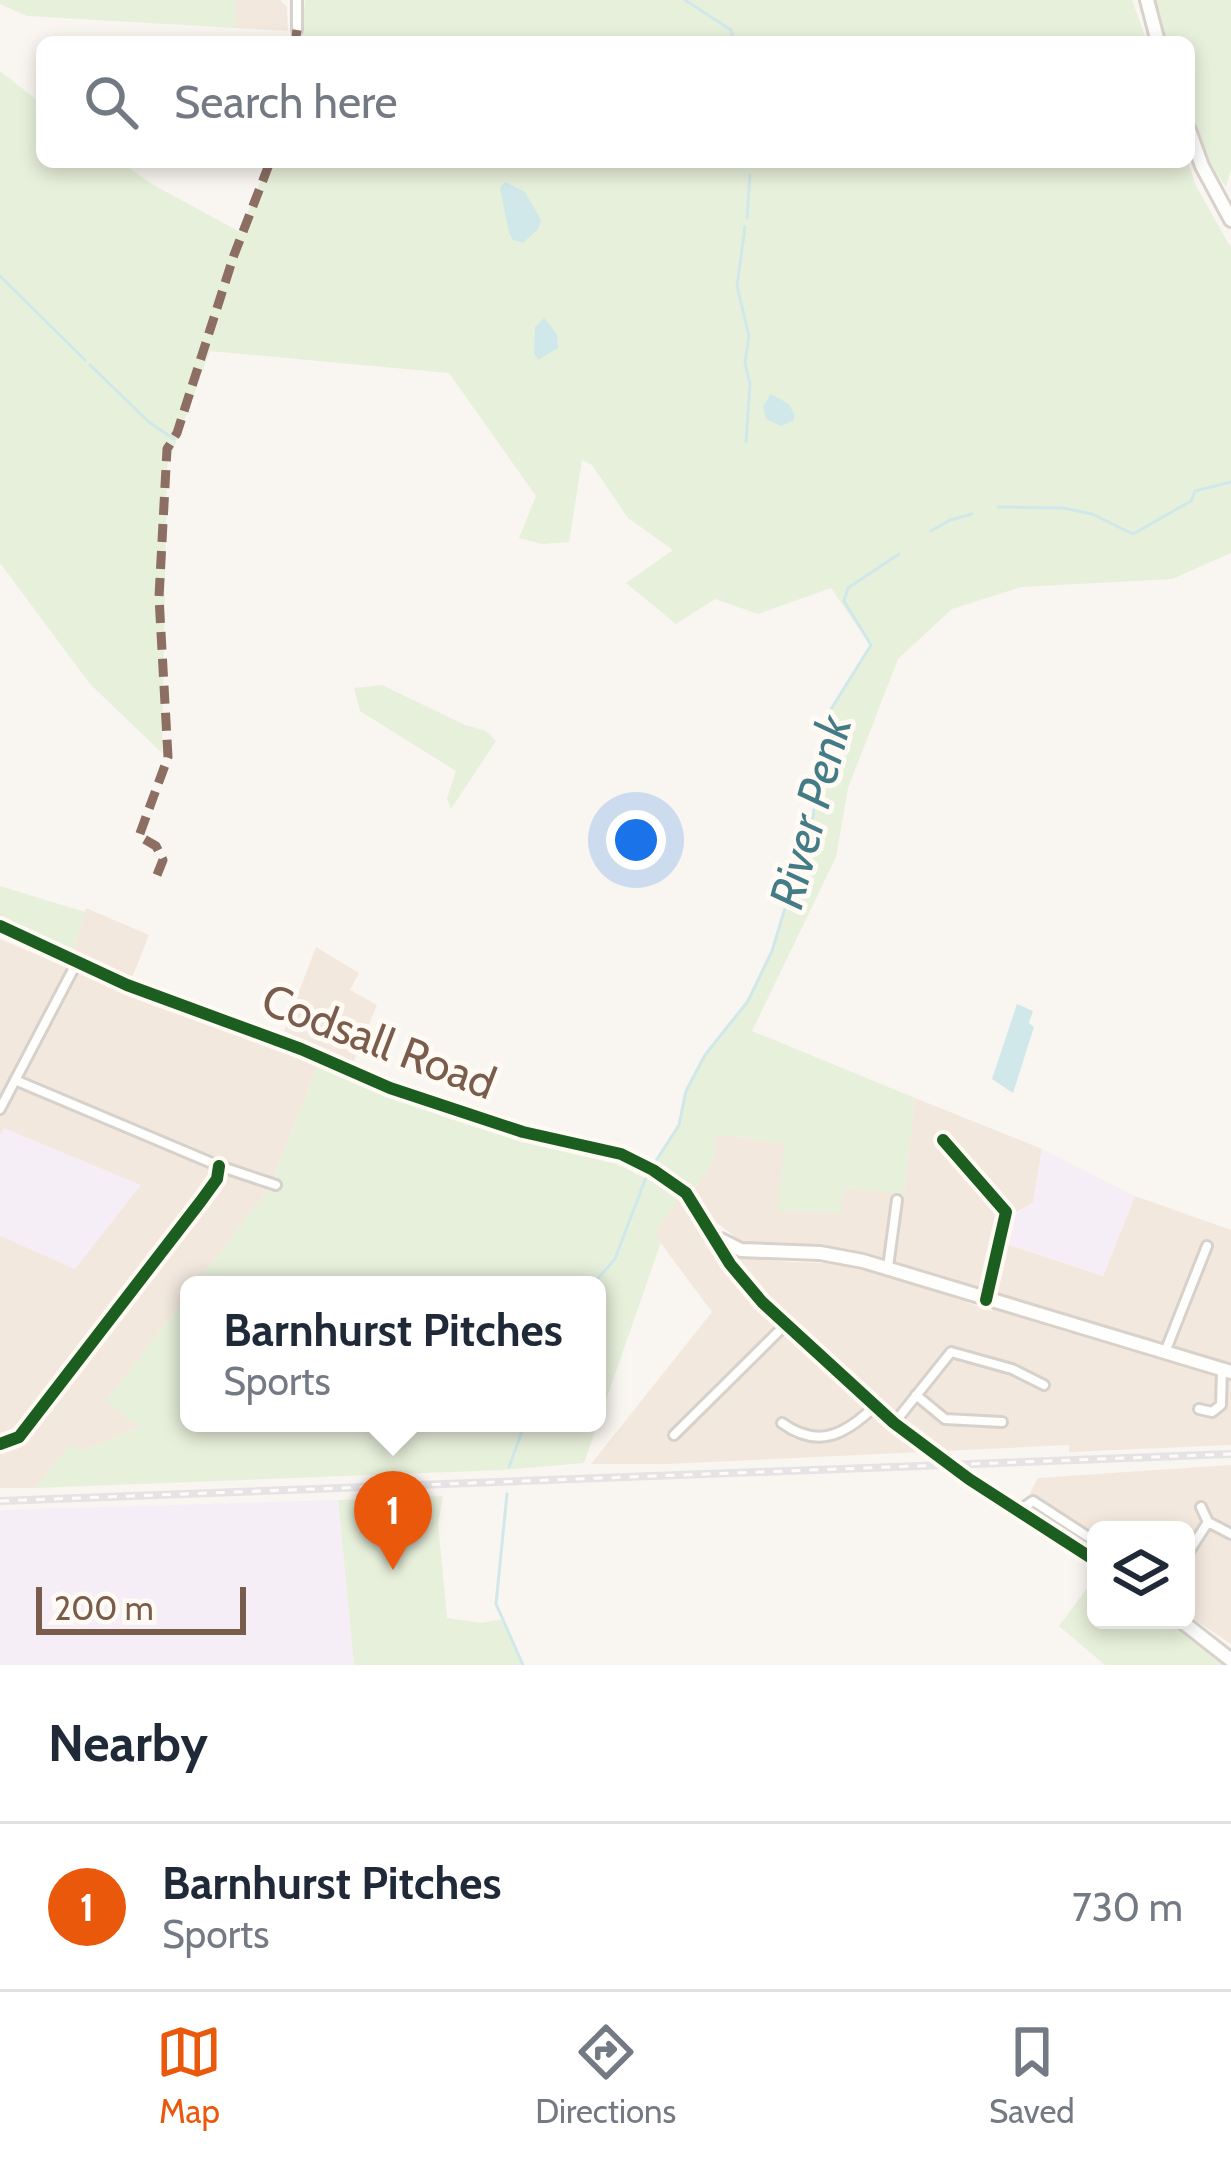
<!DOCTYPE html>
<html lang="en">
<head>
<meta charset="utf-8">
<style>
	:root { --surface:#fff; --page:#f2f2f3; --text:#1f2937; --muted:#747a83; --line:#e0e1e3; --accent:#ea580c }
	body { margin:0; font-family:Cabin,sans-serif; background:var(--page); color:var(--text) }
	.controls { position:absolute; right:36px; bottom:36px; display:grid; overflow:hidden; border-radius:18px; box-shadow:0 6px 18px #0003 }
	.controls button { width:108px; height:108px; display:grid; place-items:center; padding:0; border:0; border-bottom:3px solid var(--line); background:var(--surface); color:var(--text); font:60px sans-serif }
	.scale { position:absolute; left:36px; bottom:30px; width:210px; box-sizing:border-box; padding-left:12px; border:6px solid #7a5c4d; border-top:0; font-size:33px; line-height:42px; white-space:nowrap; color:#7a5c4d; -webkit-text-stroke:9px #fffaf3; paint-order:stroke }
	.you { position:absolute; left:636px; top:840px; width:42px; height:42px; margin:-30px; border:9px solid #fff; border-radius:50%; background:#1a73e8; box-shadow:0 0 0 18px #1a73e833 }
	.badge { display:grid; place-items:center; width:78px; height:78px; border-radius:50%; background:var(--accent); color:#fff; font-size:39px; font-weight:700 }
	.pin { position:absolute; translate:-50% -99px; filter:drop-shadow(0 3px 6px #0008) }
	.pin::after { content:''; position:absolute; top:63px; width:42px; height:36px; background:inherit; clip-path:polygon(0 0,100% 0,50% 100%) }
	.popup { position:absolute; left:180px; top:1276px; width:426px; height:156px; box-sizing:border-box; display:grid; place-content:center; border-radius:18px; background:var(--surface); filter:drop-shadow(0 3px 9px #0005); font-size:39px; white-space:nowrap; color:var(--muted) }
	.popup b { font-size:45px; color:var(--text) }
	.popup::after { content:''; position:absolute; left:50%; top:100%; margin-left:-24px; border:24px solid transparent; border-top-color:var(--surface) }
	.list { margin:0; padding:0; list-style:none }
	h2 { display:flex; justify-content:space-between; align-items:center; height:156px; margin:0; padding:0 48px; font-size:51px }
	h2 small { font-size:39px; font-weight:400; color:var(--muted) }
	.list li { display:grid; grid-template-columns:78px 1fr auto; gap:36px; align-items:center; box-sizing:border-box; height:168px; padding:0 48px; border-top:3px solid var(--line) }
	.list b { display:block; font-size:45px; white-space:nowrap }
	.list p { margin:0; font-size:39px; white-space:nowrap; color:var(--muted) }
	.list em { font-size:39px; font-style:normal; color:var(--muted) }
	.icon { flex:none; width:66px; height:66px; fill:none; stroke:currentColor; stroke-width:2; stroke-linecap:round; stroke-linejoin:round }
	.map { position:relative; flex:none; width:1231px; height:1665px; overflow:hidden }
	.search { position:absolute; background:var(--surface); box-shadow:0 6px 18px #0003; left:36px; right:36px; top:36px; height:132px; display:flex; align-items:center; gap:30px; box-sizing:border-box; padding:0 42px; border-radius:18px; color:var(--muted); font-size:45px }
	.sheet { height:324px; background:var(--surface) }
	nav { display:flex; justify-content:space-around; align-items:center; box-sizing:border-box; height:168px; border-top:3px solid var(--line); background:var(--surface); font-size:33px; color:var(--muted) }
	nav a { display:grid; justify-items:center; gap:6px }
	nav .on { color:var(--accent) }
	.map>svg:first-child { display:block }
	.residential { fill:#f2e8de }
	.education { fill:#f6eef6 }
	.green { fill:#e7f0db }
	.water { fill:#d0e8ea }
	.lines { fill:none; stroke-linecap:round; stroke-linejoin:round }
	.stream { stroke:#d0e8ea; stroke-width:3 }
	.street-casing { stroke:#d7d1cb; stroke-width:14 }
	.secondary-casing { stroke:#d9d2cb; stroke-width:18 }
	.street { stroke:#fefefd; stroke-width:8 }
	.secondary { stroke:#fefefd; stroke-width:12 }
	.rail-casing { stroke:#e6e3e7; stroke-width:8 }
	.rail { stroke:#fffaf3; stroke-width:3; stroke-dasharray:9; stroke-linecap:butt }
	.quiet { stroke:#8d6e63; stroke-width:9; stroke-dasharray:18 9; stroke-linecap:butt }
	.cycleway-casing { stroke:#fffaf3; stroke-width:20 }
	.cycleway { stroke:#1b5e20; stroke-width:12 }
	.labels { text-anchor:middle; stroke-width:10; stroke-linejoin:round; paint-order:stroke }
	.street-label { font-size:45px; fill:#7a5c4d; stroke:#fffaf3 }
	.water-label { font-size:48px; font-style:italic; fill:#437c86; stroke:#fffaf3 }
</style>
</head>
<body>
<div class="map">
<svg width="1231" height="1665" viewBox="0 0 1231 1665">
	<rect width="100%" height="100%" fill="#f9f5f0"/>
	<path class="residential" d="M236 0H280L287 7 288 31 236 28Z
		M86 908 149 935 132 978 72 954Z
		M0 939 110 986 319 1064 268 1190 195 1285H189V1293L107 1399 139 1427 81 1452 70 1445 35 1488H0Z
		M316 947 359 973 350 990 377 1005 353 1063 284 1031Z
		M915 1098 1042 1149 1033 1203 1003 1219 982 1292 873 1258 746 1245 712 1219 693 1191 713 1162 716 1134 786 1143 778 1210 845 1188 904 1193Z
		M680 1196 753 1299 852 1394 859 1387 742 1275 731 1254 787 1262 854 1264 992 1311 1006 1244 1103 1276 1135 1196 1231 1230V1445L1069 1452V1445L667 1464H591L712 1312 654 1234Z
		M1231 1465V1644L1186 1614V1530H1096V1538L1030 1493 1038 1478Z"/>
	<path class="education" d="M4 1128 141 1185 75 1269 0 1236V1135Z
		M1042 1149 1135 1196 1103 1276 1006 1244 1011 1218 1033 1202Z
		M338 1500 354 1665H0V1510Z"/>
	<path class="green" d="M0 0H236V28L27 16 0 4Z
		M305 0H1132L1147 42H289L295 31 303 27Z
		M1154 0H1231V169L1226 187C1187 133 1189 106 1189 42H1165Z
		M0 71 42 104V162H121L150 183 240 232 268 162H1188L1196 186 1231 248V553L1172 579 1021 587 952 609 898 659 848 788 836 857 752 1031 915 1098 904 1193 845 1188 840 1214 777 1210 785 1143 716 1134 713 1162 693 1191 652 1166 679 1125 686 1091 705 1055 748 1001 772 951 813 817 828 714 871 646 831 588 758 614 715 599 676 624 626 583 673 550 628 518 592 465 582 460 569 542 542 544 519 538 536 496 449 373 210 351 167 466 162 753 90 684 0 563Z
		M382 685 465 725 486 731 496 741 451 809 447 798 456 771 360 711 354 688Z
		M0 886 85 912 72 954 0 921Z
		M319 1064 447 1118 539 1146 617 1164 680 1196 655 1233 661 1242 584 1463 503 1470 35 1488 70 1444 81 1452 139 1427 106 1400 189 1293V1423H597V1285H195L268 1190Z
		M443 1496 438 1524 447 1618 481 1623 503 1619 523 1665H354L338 1500Z
		M1096 1576V1620H1169L1226 1661 1223 1665H1105L1059 1626Z"/>
	<path class="water" d="M505 182 525 192 541 220 538 229 523 243 513 240 509 233 500 188Z
		M544 318 557 334 558 348 538 360 534 353 535 327Z
		M771 394 789 404 795 416 793 421 781 426 766 419 763 406Z
		M1017 1004 1033 1011 1029 1023 1034 1027 1013 1093 992 1079Z"/>
	<g class="lines">
		<path class="stream" d="M685 0 731 30 734 42
			M747 218 750 175
			M745 227 737 286 749 336 745 363 750 384 746 442
			M0 276 85 360
			M90 365 150 423 174 439
			M998 507 1064 508 1092 514 1133 534 1191 501 1195 491 1231 482
			M931 531 950 520 972 514
			M654 1164 679 1125 686 1091 705 1055 748 1001 772 951 813 817 828 714 871 645 844 601 848 588 899 554
			M592 1285 615 1259 648 1172
			M509 1467 525 1423
			M507 1494 496 1604 523 1665"/>
		<g class="street-casing">
			<path id="street" d="M297 30V0
				M15 1080 219 1166 276 1185
				M0 1109 77 962
				M943 1140 1006 1212 986 1299
				M888 1267 897 1200
				M1165 1352 1207 1246
				M916 1395 945 1419 1002 1422
				M1199 1409 1212 1412 1221 1405 1222 1370
				M895 1422 951 1352 1012 1369 1044 1385
				M782 1423C818 1449 845 1435 875 1406
				M674 1435 785 1325
				M0 1444 19 1437 201 1201 217 1179 219 1166
				M1020 1510 1033 1501 1096 1542
				M1208 1522 1231 1534
				M1186 1556 1208 1522 1201 1507"/>
		</g>
		<g class="secondary-casing">
			<path id="secondary" d="M1147 0 1158 42
				M1189 130 1202 166 1231 220
				M0 926 127 985 301 1049 390 1088 523 1132 621 1154 653 1170 686 1193 730 1264 762 1302 894 1423 969 1479 1096 1561
				M721 1240 741 1250 820 1253 863 1261 1231 1372
				M1180 1620 1231 1660"/>
		</g>
		<use href="#street" class="street"/>
		<use href="#secondary" class="secondary"/>
		<g class="rail-casing">
			<path id="rail" d="M0 1501 1231 1454"/>
		</g>
		<use href="#rail" class="rail"/>
		<path class="quiet" d="M295 42 297 30
			M157 875 163 860 156 846 139 836 168 757 159 597 167 449 177 433 234 255 270 162"/>
		<g class="cycleway-casing">
			<path id="cycleway" d="M0 926 127 985 301 1049 390 1088 523 1132 621 1154 653 1170 686 1193 730 1264 762 1302 894 1423 969 1479 1096 1561
				M943 1140 1006 1212 986 1300
				M0 1444 19 1437 201 1201 217 1179 219 1166"/>
		</g>
		<use href="#cycleway" class="cycleway"/>
	</g>
	<g class="labels">
		<g class="street-label">
			<text transform="translate(379 1041) rotate(21)" y="16">Codsall Road</text>
		</g>
		<g class="water-label">
			<text transform="translate(810 812) rotate(-75)" y="17">River Penk</text>
		</g>
	</g>
</svg>
<div class="controls">
<button><svg class="icon" aria-label="layers" viewBox="0 0 24 24"><path d="M12 4l9 5-9 5-9-5zM3 14l9 5 9-5"/></svg></button>
</div>
<div class="scale">200 m</div>
<div class="you"></div>
<div class="pin badge" style="left:393px;top:1570px">1</div>
<div class="popup"><b>Barnhurst Pitches</b>Sports</div>
<div class="search"><svg class="icon" aria-label="search" viewBox="0 0 24 24"><circle cx="10" cy="10" r="6"/><path d="M15 15l6 6"/></svg>Search here</div>
</div>
<section class="sheet">
<h2>Nearby<small></small></h2>
<ul class="list">
<li><span class="badge">1</span><div><b>Barnhurst Pitches</b><p>Sports</p></div><em>730 m</em></li>
</ul>
</section>
<nav>
<a class="on"><svg class="icon" aria-label="map" viewBox="0 0 24 24"><path d="M3 6l6-2 6 2 6-2v14l-6 2-6-2-6 2zM9 4v14M15 6v14"/></svg>Map</a>
<a><svg class="icon" aria-label="directions" viewBox="0 0 24 24"><path d="M12 3l9 9-9 9-9-9zM9 14v-3h6M13 9l2 2-2 2"/></svg>Directions</a>
<a><svg class="icon" aria-label="saved" viewBox="0 0 24 24"><path d="M7 4h10v16l-5-4-5 4z"/></svg>Saved</a>
</nav>
</body>
</html>
